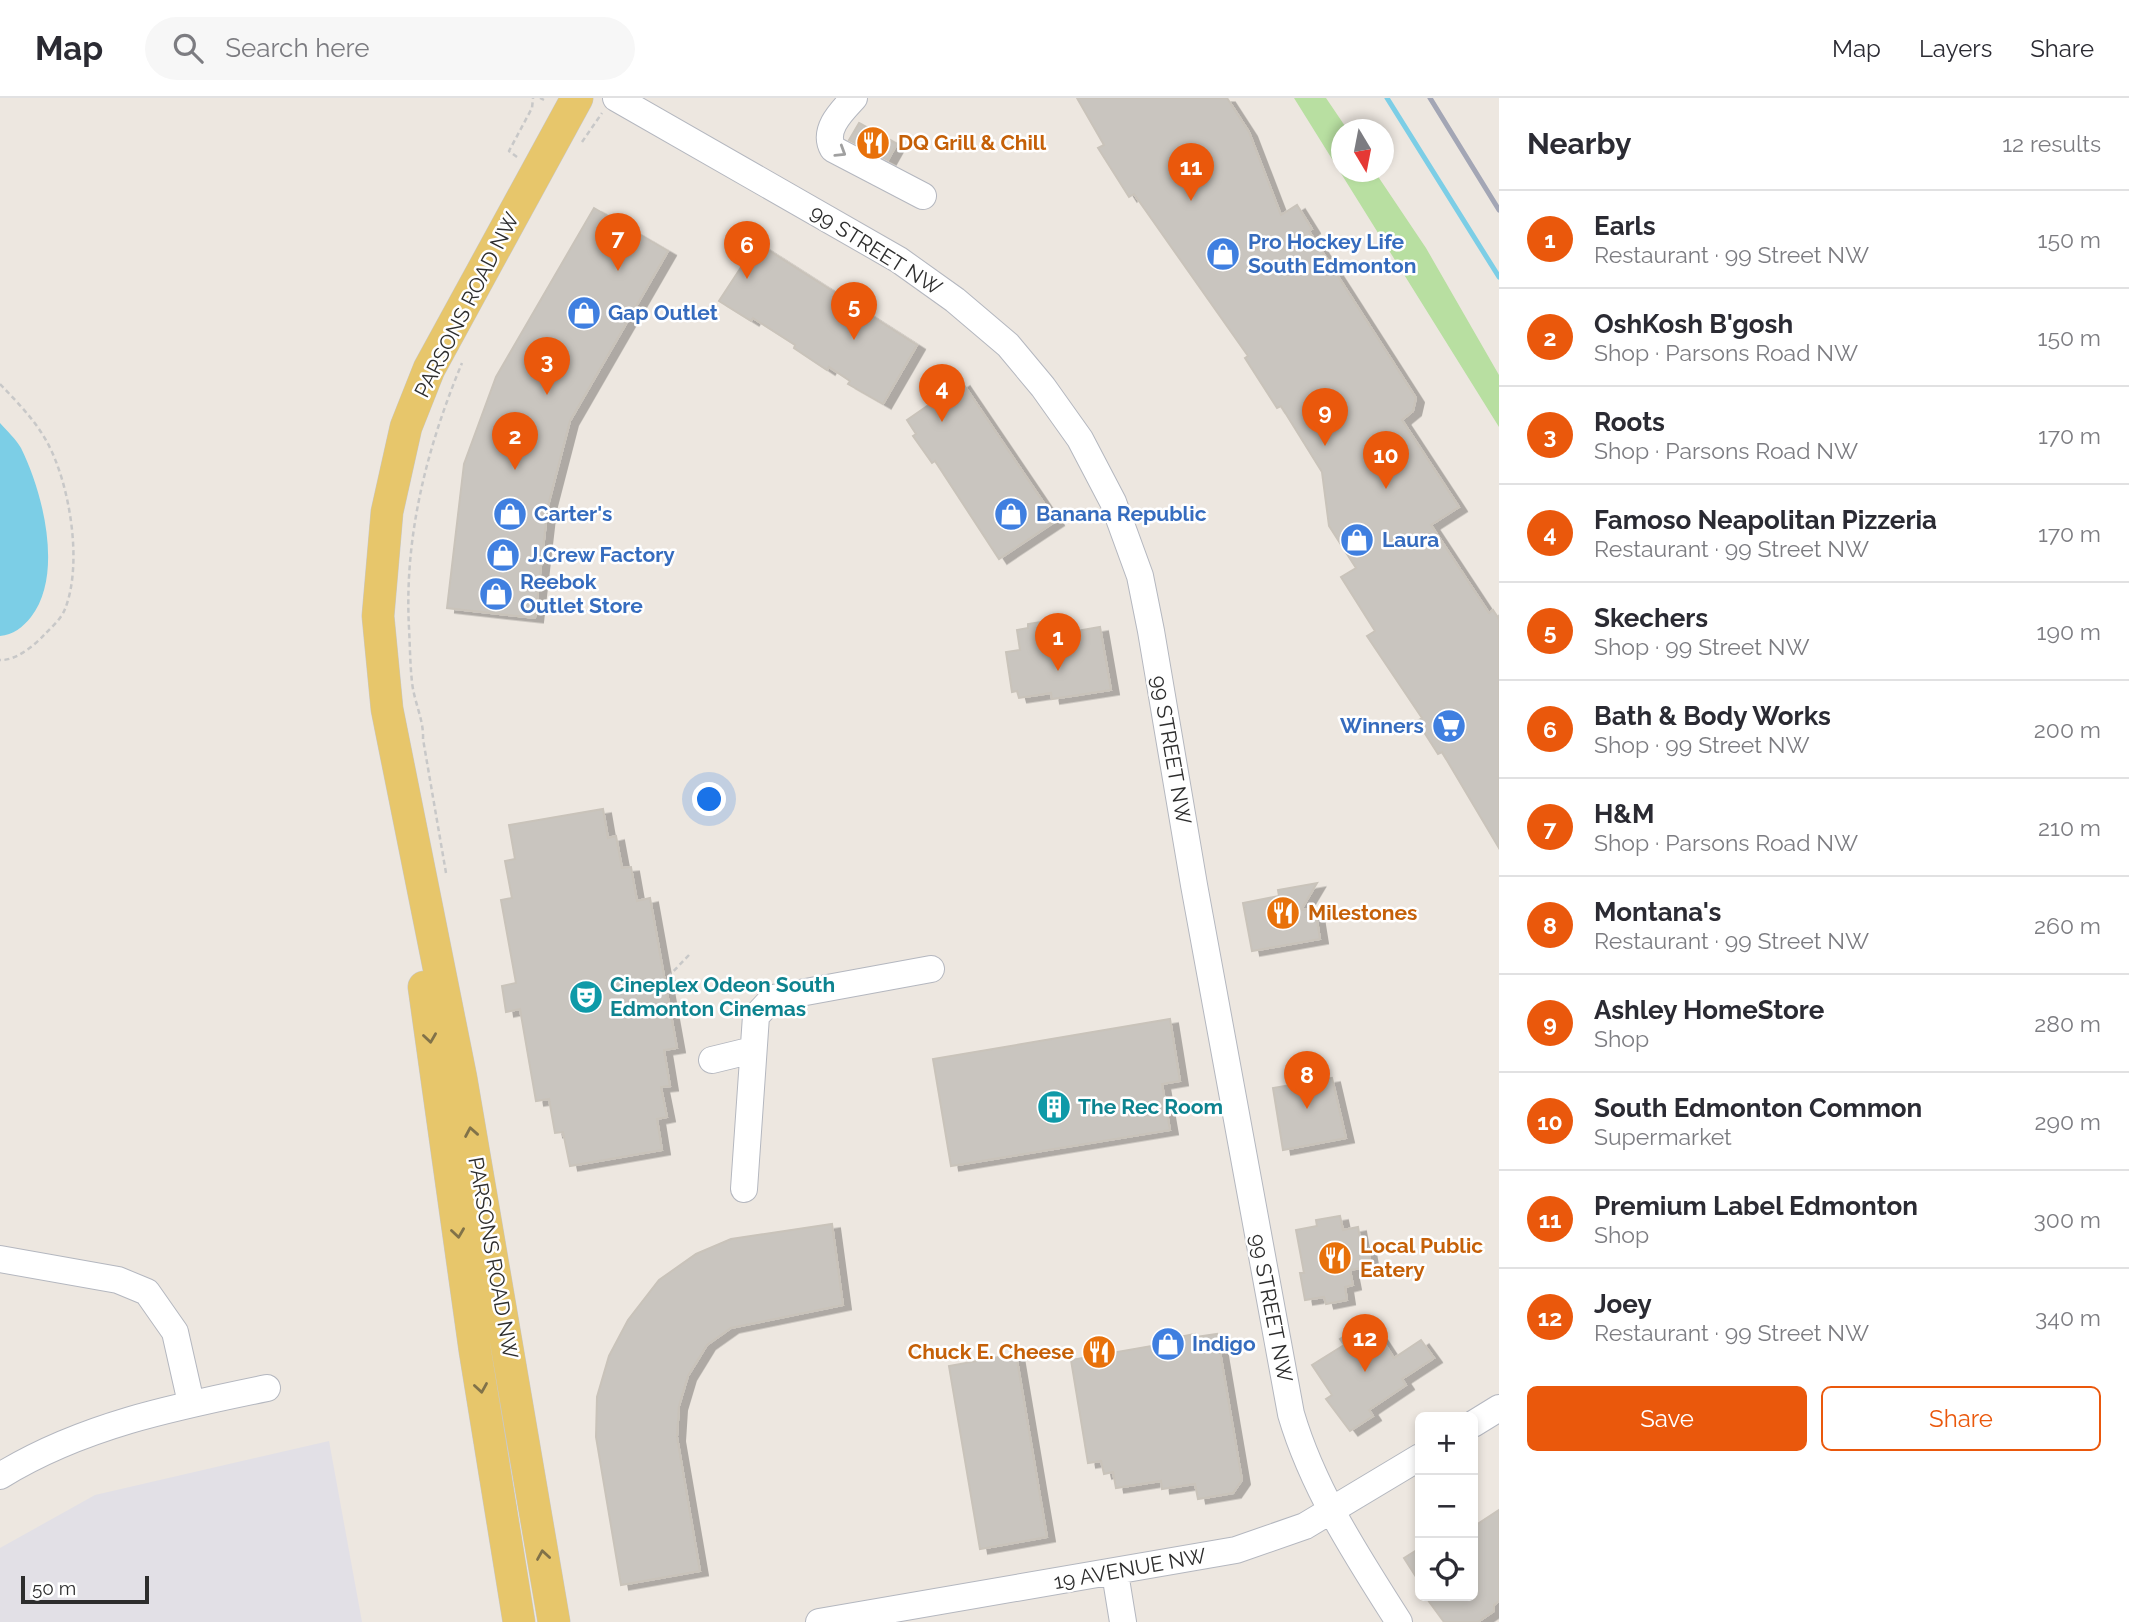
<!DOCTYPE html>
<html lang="en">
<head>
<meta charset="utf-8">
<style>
	:root { --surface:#fff; --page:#f7f7f7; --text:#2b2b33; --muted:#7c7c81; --line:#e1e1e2; --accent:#ea580c }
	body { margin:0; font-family:Raleway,sans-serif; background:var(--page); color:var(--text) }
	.controls { position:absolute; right:21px; bottom:21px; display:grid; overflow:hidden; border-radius:10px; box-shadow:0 4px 10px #0003 }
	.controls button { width:63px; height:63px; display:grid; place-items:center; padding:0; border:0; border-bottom:2px solid var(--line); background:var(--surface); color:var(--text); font:35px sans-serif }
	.compass { position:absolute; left:1331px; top:21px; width:63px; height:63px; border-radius:50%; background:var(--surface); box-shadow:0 4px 10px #0003; rotate:170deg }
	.scale { position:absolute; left:21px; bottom:18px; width:128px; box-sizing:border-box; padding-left:7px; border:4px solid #2d2d2d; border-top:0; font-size:19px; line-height:24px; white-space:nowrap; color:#2d2d2d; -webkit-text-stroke:5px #fff; paint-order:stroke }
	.you { position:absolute; left:710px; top:702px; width:24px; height:24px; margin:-18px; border:5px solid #fff; border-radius:50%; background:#1a73e8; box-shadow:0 0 0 10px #1a73e833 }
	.badge { display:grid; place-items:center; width:46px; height:46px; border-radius:50%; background:var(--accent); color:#fff; font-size:23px; font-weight:700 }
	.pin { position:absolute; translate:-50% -58px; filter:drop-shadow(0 2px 4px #0008) }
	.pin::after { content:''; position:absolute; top:37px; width:24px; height:21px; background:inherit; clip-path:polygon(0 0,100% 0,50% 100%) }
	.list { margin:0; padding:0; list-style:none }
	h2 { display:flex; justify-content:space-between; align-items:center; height:91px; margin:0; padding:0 28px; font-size:30px }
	h2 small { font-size:23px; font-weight:400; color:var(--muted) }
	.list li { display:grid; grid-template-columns:46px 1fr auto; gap:21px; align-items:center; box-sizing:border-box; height:98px; padding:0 28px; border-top:2px solid var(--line) }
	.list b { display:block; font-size:26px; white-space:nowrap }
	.list p { margin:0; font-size:23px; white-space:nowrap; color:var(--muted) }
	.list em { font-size:23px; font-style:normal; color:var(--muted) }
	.actions { display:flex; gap:14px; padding:21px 28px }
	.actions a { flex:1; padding:16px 0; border:2px solid var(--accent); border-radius:10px; text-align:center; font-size:24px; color:var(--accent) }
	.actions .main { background:var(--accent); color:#fff }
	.icon { flex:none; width:38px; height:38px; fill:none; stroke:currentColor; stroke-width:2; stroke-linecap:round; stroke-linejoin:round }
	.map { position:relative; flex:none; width:1499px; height:1524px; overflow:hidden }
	header { display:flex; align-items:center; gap:42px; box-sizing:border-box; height:98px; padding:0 35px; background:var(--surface); border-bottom:2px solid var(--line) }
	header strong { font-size:33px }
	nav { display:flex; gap:38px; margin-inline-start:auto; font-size:24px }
	.search { width:490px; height:63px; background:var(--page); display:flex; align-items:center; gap:18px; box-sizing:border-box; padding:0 24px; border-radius:38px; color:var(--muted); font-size:26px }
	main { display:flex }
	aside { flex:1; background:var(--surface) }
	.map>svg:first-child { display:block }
	.industrial { fill:#e2e0e6 }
	.green { fill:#b8dfa1 }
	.water { fill:#7ccee6 }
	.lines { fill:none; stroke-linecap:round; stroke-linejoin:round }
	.stream { stroke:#7ccee6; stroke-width:5 }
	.building { fill:#c9c5bf; stroke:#c9c3ba; stroke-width:2; filter:url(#shadow) }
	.minor-casing { stroke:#b4b7bf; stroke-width:28 }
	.major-casing { stroke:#c8c8c8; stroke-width:33 }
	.path { stroke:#c8c8c8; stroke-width:2.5; stroke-dasharray:5 3.5; stroke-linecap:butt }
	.minor { stroke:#fff; stroke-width:26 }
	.major { stroke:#e7c66b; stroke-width:32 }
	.rail { stroke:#a3a6b5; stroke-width:5 }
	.oneway { stroke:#a0a0a0 }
	.oneway2 { stroke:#817249 }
	.labels { text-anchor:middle; stroke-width:5; stroke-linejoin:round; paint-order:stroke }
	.food-label { font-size:21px; font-weight:bold; fill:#c56008; stroke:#fff; text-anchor:start }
	.shop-label { font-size:21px; font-weight:bold; fill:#366cbe; stroke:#fff; text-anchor:start }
	.street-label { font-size:21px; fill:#2d2d2d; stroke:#fff }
	.culture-label { font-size:21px; font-weight:bold; fill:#0d838f; stroke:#fff; text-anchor:start }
</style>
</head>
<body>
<header>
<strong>Map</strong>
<div class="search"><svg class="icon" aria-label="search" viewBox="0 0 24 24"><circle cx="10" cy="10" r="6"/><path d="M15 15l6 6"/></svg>Search here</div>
<nav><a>Map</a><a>Layers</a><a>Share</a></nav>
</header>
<main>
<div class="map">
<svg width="1499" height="1524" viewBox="0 0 1499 1524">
	<defs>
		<filter id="shadow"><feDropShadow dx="8" dy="4.5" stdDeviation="0" flood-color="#0004"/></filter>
	</defs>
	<rect width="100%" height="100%" fill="#ede7e0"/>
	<path class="industrial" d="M329 1343 362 1524H0V1450L95 1397Z"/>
	<path class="green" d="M1294 0H1326L1347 31 1342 32V74H1375L1426 150 1499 277V329Z"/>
	<path class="water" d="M0 325C7 333 16 341 21 350 43 394 64 477 31 519 23 529 13 537 0 538Z"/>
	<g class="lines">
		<path class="stream" d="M1387 0 1499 179"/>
	</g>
	<path class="building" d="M1077 0H1227L1249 34 1281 117 1297 107 1312 131 1309 133 1416 300 1413 313 1402 322 1459 409 1431 427 1489 515 1493 512 1499 521V750L1442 654 1438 656 1417 623 1422 620 1367 538 1375 533 1341 479 1356 470 1329 428 1322 374 1281 308 1277 310 1245 260 1248 258 1134 96 1129 99 1098 50 1104 47Z
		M859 25 897 46 888 62 849 42Z
		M594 110 668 153 570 323 548 408 535 520 447 510 464 366 496 279Z
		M757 145 917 247 883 306 848 286 850 283 829 269 827 272 794 250 795 247 753 220 751 223 719 203Z
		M962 284 1056 423 999 461 935 363 932 365 913 338 916 336 907 322Z
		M1054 522 1055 526 1069 523 1071 534 1100 529 1111 592 1052 601 1051 595 1019 600 1017 593 1012 594 1006 554 1020 552 1017 532 1028 530V526Z
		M603 711 608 740 616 738 622 770 631 769 637 803 650 800 677 950 664 952 670 988 661 989 667 1019 657 1021 662 1052 570 1068 563 1034 555 1035 549 1001 536 1003 520 911 506 914 502 888 516 885 501 802 512 800 505 763 515 761 509 727Z
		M1317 785 1301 812 1315 810 1320 841 1252 853 1243 805 1279 798 1278 792Z
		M1170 921 1180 983 1162 986 1170 1032 951 1068 933 961Z
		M1332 980 1346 1040 1283 1052 1273 990Z
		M1340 1118 1343 1132 1358 1129 1362 1152 1368 1151 1371 1168 1350 1172 1353 1187 1345 1189 1347 1202 1326 1206 1324 1199 1305 1202 1300 1175H1304L1296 1132 1317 1128 1316 1122Z
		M832 1126 843 1207 731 1230 707 1247 688 1278 679 1308 677 1339 700 1473 621 1487 596 1339 597 1299 609 1258 628 1222 659 1182 696 1156 731 1141Z
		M1369 1222 1394 1260 1421 1242 1434 1260 1402 1281 1406 1287 1369 1312 1373 1318 1350 1333 1326 1301 1332 1297 1312 1267 1344 1247 1340 1241Z
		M1195 1236 1196 1239 1217 1236 1242 1382 1233 1395 1198 1401 1195 1386 1162 1391 1161 1383 1116 1390 1113 1374 1104 1376 1101 1363 1088 1365 1071 1262 1169 1245V1241Z
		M1016 1256 1047 1439 980 1451 949 1268Z
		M1499 1412V1503L1494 1507V1513L1478 1524H1444L1425 1498H1473V1429Z
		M1420 1450V1485L1404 1460Z"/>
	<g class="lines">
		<g class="minor-casing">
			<path id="minor" d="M616 0 899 162 955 202 1008 247 1043 289 1080 341 1113 404 1140 478 1151 533 1194 787 1291 1316C1313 1391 1357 1458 1399 1524
				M854 0C842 13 822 32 833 51L923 98
				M712 962 753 952
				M744 1091 756 918 773 900 931 871
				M0 1161 118 1182 147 1194 175 1234 191 1305
				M1473 1326 1499 1310
				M0 1378C81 1328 174 1309 267 1290
				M1115 1475 1123 1524
				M819 1524 1236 1452 1305 1428 1420 1359"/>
		</g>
		<g class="major-casing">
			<path id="major" d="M424 889 475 1253 519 1524
				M554 1524 461 980 387 611 378 518 387 414 406 329 429 271 577 0"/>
		</g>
		<path class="path" d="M540 0 544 2
			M582 44 602 15
			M517 59 509 53 532 10 533 0
			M0 286C17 304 35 322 47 344 70 386 83 466 65 511 61 521 52 529 45 536 35 547 16 563 0 562
			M446 775 423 641C424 622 414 604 412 584 410 566 410 548 409 530 404 438 427 349 462 265
			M689 857 665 882 693 885"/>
		<use href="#minor" class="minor"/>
		<use href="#major" class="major"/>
		<path class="rail" d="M1430 0 1499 112"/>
	</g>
	<defs><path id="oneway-chevron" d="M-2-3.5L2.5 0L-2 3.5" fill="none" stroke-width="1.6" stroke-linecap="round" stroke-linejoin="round" transform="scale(1.75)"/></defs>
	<use class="oneway" href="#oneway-chevron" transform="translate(841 54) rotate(32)"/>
	<g class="oneway2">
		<use href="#oneway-chevron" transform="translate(430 940) rotate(82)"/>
		<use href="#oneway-chevron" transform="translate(471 1034) rotate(-100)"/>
		<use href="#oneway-chevron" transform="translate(458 1135) rotate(82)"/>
		<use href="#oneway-chevron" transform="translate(481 1290) rotate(81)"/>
		<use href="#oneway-chevron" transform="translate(543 1457) rotate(-99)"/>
	</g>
	<defs>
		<g id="restaurant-disc" transform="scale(1.75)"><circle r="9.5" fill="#e8710a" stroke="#fff"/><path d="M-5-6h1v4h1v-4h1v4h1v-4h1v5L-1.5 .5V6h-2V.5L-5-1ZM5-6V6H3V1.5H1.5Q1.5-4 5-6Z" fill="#fff"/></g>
		<g id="shop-disc" transform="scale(1.75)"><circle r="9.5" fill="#3f7fe0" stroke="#fff"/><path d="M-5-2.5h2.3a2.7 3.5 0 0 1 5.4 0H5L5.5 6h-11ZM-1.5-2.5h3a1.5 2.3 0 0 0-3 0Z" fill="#fff"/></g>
		<g id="supermarket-disc" transform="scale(1.75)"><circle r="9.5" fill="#3f7fe0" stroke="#fff"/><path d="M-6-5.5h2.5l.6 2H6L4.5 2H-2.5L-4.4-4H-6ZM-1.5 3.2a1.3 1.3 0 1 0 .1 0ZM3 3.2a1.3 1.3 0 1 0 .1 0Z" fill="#fff"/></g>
		<g id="theatre-disc" transform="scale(1.75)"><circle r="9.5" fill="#0f9aa8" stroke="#fff"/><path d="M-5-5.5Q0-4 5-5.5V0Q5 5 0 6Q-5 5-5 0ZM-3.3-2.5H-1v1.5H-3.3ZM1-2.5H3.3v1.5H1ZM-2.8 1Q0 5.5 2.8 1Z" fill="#fff"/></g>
		<g id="building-disc" transform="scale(1.75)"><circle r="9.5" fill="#0f9aa8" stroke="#fff"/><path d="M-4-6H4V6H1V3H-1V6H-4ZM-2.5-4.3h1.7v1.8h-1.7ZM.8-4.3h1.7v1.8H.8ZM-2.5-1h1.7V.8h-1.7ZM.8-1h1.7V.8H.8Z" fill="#fff"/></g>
	</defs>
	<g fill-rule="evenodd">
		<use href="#restaurant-disc" x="873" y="45"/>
		<use href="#shop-disc" x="1223" y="156"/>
		<use href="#shop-disc" x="584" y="215"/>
		<use href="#shop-disc" x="510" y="416"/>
		<use href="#shop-disc" x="1011" y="416"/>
		<use href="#shop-disc" x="1357" y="442"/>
		<use href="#shop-disc" x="503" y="457"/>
		<use href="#shop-disc" x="496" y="496"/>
		<use href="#supermarket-disc" x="1449" y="628"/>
		<use href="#restaurant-disc" x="1283" y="815"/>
		<use href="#theatre-disc" x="586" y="899"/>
		<use href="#building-disc" x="1054" y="1009"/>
		<use href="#restaurant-disc" x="1335" y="1160"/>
		<use href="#shop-disc" x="1168" y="1246"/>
		<use href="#restaurant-disc" x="1099" y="1254"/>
	</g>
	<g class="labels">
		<g class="food-label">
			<text x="898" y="52">DQ Grill &amp; Chill</text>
			<text x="1308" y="822">Milestones</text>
			<text x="1360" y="1155">Local Public<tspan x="1360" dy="24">Eatery</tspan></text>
			<text x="1074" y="1261" text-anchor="end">Chuck E. Cheese</text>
		</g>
		<g class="shop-label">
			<text x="1248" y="151">Pro Hockey Life<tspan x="1248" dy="24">South Edmonton</tspan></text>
			<text x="608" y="222">Gap Outlet</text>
			<text x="534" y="423">Carter's</text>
			<text x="1036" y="423">Banana Republic</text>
			<text x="1382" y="449">Laura</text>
			<text x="528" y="464">J.Crew Factory</text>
			<text x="520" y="491">Reebok<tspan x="520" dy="24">Outlet Store</tspan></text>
			<text x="1424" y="635" text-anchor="end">Winners</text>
			<text x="1192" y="1253">Indigo</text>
		</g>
		<g class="street-label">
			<text transform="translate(876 152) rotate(32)" y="7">99 STREET NW</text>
			<text transform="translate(467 207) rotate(-63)" y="7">PARSONS ROAD NW</text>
			<text transform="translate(1171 652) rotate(80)" y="7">99 STREET NW</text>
			<text transform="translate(493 1160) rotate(80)" y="7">PARSONS ROAD NW</text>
			<text transform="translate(1271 1210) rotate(79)" y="7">99 STREET NW</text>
			<text transform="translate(1130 1471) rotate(-10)" y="7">19 AVENUE NW</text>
		</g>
		<g class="culture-label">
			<text x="610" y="894">Cineplex Odeon South<tspan x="610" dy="24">Edmonton Cinemas</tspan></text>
			<text x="1078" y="1016">The Rec Room</text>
		</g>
	</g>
</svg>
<div class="controls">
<button>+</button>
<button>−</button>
<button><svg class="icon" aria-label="locate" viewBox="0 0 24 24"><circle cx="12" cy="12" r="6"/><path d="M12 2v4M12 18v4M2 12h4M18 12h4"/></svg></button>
</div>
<svg class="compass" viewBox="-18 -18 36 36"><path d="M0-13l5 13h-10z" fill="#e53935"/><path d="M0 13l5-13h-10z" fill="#7c7c81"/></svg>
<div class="scale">50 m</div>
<div class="you"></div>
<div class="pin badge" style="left:1058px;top:573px">1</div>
<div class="pin badge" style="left:515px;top:372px">2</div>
<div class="pin badge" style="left:547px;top:297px">3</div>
<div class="pin badge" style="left:942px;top:324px">4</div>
<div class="pin badge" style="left:854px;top:242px">5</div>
<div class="pin badge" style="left:747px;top:181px">6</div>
<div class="pin badge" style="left:618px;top:173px">7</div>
<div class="pin badge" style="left:1307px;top:1011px">8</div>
<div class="pin badge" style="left:1325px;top:348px">9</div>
<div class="pin badge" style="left:1386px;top:391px">10</div>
<div class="pin badge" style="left:1191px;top:103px">11</div>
<div class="pin badge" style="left:1365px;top:1274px">12</div>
</div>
<aside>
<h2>Nearby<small>12 results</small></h2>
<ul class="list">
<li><span class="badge">1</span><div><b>Earls</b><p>Restaurant · 99 Street NW</p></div><em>150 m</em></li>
<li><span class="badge">2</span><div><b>OshKosh B'gosh</b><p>Shop · Parsons Road NW</p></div><em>150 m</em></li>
<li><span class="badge">3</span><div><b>Roots</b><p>Shop · Parsons Road NW</p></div><em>170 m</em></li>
<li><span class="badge">4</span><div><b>Famoso Neapolitan Pizzeria</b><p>Restaurant · 99 Street NW</p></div><em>170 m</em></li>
<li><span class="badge">5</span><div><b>Skechers</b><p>Shop · 99 Street NW</p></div><em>190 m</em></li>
<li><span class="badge">6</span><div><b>Bath &amp; Body Works</b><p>Shop · 99 Street NW</p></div><em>200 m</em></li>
<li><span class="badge">7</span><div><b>H&amp;M</b><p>Shop · Parsons Road NW</p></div><em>210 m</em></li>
<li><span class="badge">8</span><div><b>Montana's</b><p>Restaurant · 99 Street NW</p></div><em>260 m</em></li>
<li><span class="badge">9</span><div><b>Ashley HomeStore</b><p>Shop</p></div><em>280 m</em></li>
<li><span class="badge">10</span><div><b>South Edmonton Common</b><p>Supermarket</p></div><em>290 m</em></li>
<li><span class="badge">11</span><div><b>Premium Label Edmonton</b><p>Shop</p></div><em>300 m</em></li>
<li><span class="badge">12</span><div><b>Joey</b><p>Restaurant · 99 Street NW</p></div><em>340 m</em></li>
</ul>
<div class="actions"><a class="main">Save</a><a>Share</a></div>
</aside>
</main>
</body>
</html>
